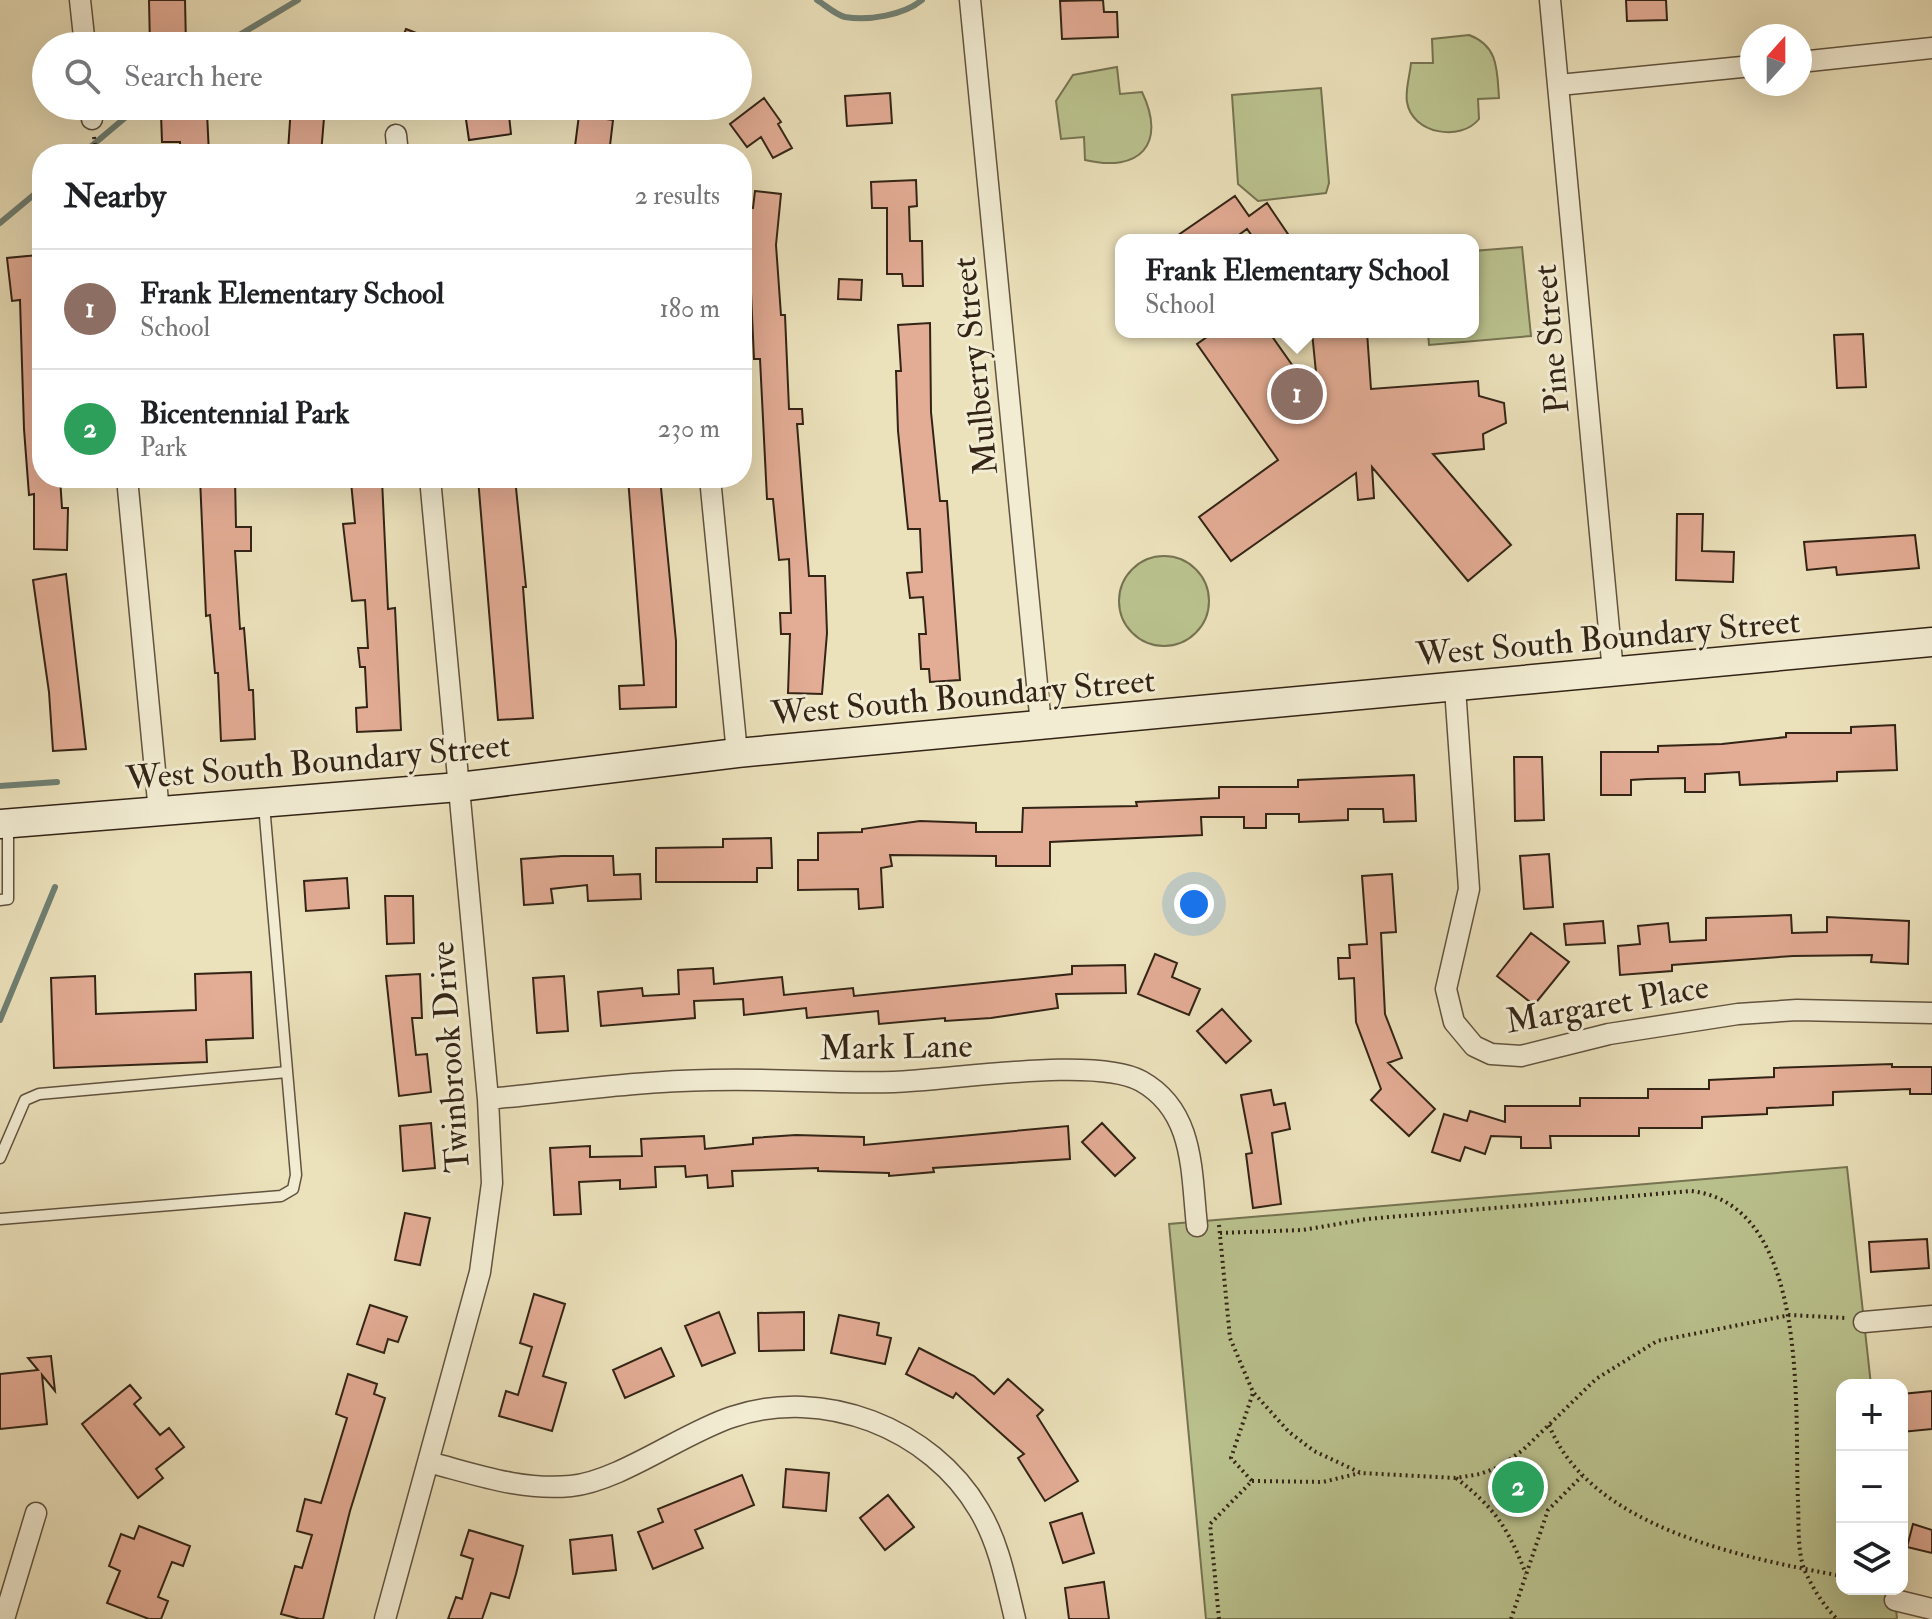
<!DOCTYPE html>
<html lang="en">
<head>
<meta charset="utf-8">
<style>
	:root { --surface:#fff; --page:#f2f2f2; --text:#202124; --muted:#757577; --line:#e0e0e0; --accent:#111827 }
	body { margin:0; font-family:"IM FELL Double Pica",serif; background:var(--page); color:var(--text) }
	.controls { position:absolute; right:24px; bottom:24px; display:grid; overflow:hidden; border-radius:16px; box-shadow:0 8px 32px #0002 }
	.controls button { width:72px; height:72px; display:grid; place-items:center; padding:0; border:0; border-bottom:2px solid var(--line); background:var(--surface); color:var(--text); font:40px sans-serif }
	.compass { position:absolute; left:1740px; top:24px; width:72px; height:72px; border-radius:50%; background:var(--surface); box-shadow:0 8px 32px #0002; rotate:21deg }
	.you { position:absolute; left:1194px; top:904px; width:28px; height:28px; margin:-20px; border:6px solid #fff; border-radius:50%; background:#1a73e8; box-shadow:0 0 0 12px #1a73e833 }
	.badge { display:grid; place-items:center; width:52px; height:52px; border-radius:50%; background:var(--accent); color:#fff; font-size:26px; font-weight:700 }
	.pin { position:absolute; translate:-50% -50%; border:4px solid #fff; box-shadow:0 2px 8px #0006 }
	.popup { position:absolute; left:1115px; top:234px; width:364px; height:104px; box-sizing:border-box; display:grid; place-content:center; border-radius:16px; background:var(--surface); filter:drop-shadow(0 2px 6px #0005); font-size:26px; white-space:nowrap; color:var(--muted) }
	.popup b { font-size:30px; color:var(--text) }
	.popup::after { content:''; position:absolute; left:50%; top:100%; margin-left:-16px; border:16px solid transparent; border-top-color:var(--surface) }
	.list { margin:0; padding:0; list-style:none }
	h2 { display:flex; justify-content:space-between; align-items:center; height:104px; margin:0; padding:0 32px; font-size:34px }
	h2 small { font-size:26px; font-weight:400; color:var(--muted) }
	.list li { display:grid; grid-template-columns:52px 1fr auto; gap:24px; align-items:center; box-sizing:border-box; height:120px; padding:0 32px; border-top:2px solid var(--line) }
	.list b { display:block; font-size:30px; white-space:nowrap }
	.list p { margin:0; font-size:26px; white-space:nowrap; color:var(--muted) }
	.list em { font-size:26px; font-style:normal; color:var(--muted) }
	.icon { flex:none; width:44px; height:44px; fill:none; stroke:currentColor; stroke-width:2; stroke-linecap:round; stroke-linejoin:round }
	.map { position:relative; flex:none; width:1932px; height:1619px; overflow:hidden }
	.search { position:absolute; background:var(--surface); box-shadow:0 8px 32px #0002; left:32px; top:32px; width:720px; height:88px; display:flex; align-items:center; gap:20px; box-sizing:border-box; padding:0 28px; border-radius:44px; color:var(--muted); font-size:30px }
	.panel { position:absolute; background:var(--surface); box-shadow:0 8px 32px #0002; left:32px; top:144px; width:720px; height:344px; border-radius:32px }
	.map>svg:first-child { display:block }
	.green { fill:#bac28e; stroke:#767352; stroke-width:2 }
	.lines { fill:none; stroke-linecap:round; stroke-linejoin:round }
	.stream { stroke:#708074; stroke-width:6 }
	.building { fill:#e3ac95; stroke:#332416; stroke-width:2 }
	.lane-casing { stroke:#61533f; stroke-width:13 }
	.street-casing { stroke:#61533f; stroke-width:23 }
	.secondary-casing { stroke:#332416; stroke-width:31 }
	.path { stroke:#332416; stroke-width:4; stroke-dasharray:2 4; stroke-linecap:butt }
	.lane { stroke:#f2ecd3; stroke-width:10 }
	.street { stroke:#f2ecd3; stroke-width:20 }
	.secondary { stroke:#f2ecd3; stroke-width:28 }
	.labels { text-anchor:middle; stroke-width:6; stroke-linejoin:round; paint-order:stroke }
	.street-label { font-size:34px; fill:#332416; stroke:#f2ecd3 }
</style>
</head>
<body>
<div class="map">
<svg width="1932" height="1619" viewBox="0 0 1932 1619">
	<rect width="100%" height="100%" fill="#ebe1bb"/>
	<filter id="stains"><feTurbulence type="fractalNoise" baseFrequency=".0025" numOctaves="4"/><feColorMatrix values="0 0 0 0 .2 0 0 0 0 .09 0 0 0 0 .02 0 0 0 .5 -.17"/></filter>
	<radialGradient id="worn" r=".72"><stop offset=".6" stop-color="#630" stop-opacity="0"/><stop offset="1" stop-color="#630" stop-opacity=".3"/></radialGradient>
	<path class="green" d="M1469 35C1499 46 1497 71 1499 98L1478 99 1479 119C1461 142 1412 134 1407 102 1405 90 1410 75 1411 63H1433L1432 39Z
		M1117 67 1120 94 1142 92C1167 144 1140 173 1085 160L1084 137 1061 139 1056 101 1073 75Z
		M1321 88 1329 183 1326 193 1258 201 1238 184 1232 95Z
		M1522 247 1531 336 1429 345 1428 332H1473V251Z
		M1119 601a45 45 0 1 1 90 0a45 45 0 1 1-90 0Z
		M1847 1167 1871 1385H1842V1589H1894L1897 1619H1206L1169 1224Z"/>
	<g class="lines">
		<path class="stream" d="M817 0C825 5 836 15 845 17 869 21 904 15 922 0
			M221 46 298 0
			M82 154 139 106
			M0 223 42 188
			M0 786 57 782
			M0 1020 55 887"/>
	</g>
	<path class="building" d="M149 0H185L186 46H150Z
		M1103 0 1104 12H1117L1118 37 1062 39 1060 1Z
		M1626 0H1666L1667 20 1627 21Z
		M406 29 447 45V46H399Z
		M890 93 892 123 847 126 845 96Z
		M764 98 781 122 778 124 792 148 773 158 761 137 747 147 730 124Z
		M291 106H325L321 154 288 151Z
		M464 106H508L511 134 469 140Z
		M207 113 209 154H180V142H162L161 114Z
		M579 115 613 120 609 154H574Z
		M916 180 917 206 909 207 910 241H922L923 286H903L902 274H887V208H872L871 182Z
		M755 191 781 194 776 245 781 315H785L789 409H802L803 424H797L809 576H825L827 633 822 694 788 693 790 634H781L780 613H791L789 559 779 560 773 499H767L760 359H754L751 293 742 230V207L753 208Z
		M1235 196 1249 216 1267 203 1292 240H1255L1247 229 1232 240H1171Z
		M38 255 42 289V478H60L62 508H68L67 550 34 549V494L29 495 24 429 20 300 12 301 7 258Z
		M839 279 862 280 861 300 838 299Z
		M930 323 931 412 940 501H947L960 680 930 682 929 669H921L919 634H926L923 597 910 598 907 573 922 572 920 529H908L898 431 896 371H901L898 325Z
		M1214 332H1269L1319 403 1312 332H1367L1371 389 1478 381 1479 396 1504 403 1506 423 1483 434 1484 449 1433 454 1511 545 1468 581 1372 467 1374 498 1358 500 1356 473 1231 561 1199 517 1278 460 1197 344Z
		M1863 334 1866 387 1837 388 1834 335Z
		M200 478H235L236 527H251V551H235L240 629 244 628 249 690H253L255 739 221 741 218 673H215L210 615 206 616Z
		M478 478H515L526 587H523L533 718 498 720Z
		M628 478H660L676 641V707L620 709 619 686 644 685Z
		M382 480 388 609 395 608 401 730 357 732 356 708 367 707 365 667H360L358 648H368L365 600 352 601 343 524 355 523 351 482Z
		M1677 514H1703L1702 551 1734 552 1733 582 1676 580Z
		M1915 535 1919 568 1837 575 1836 567 1807 570 1804 542Z
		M66 574 86 749 53 751 49 692 33 580Z
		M1895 725 1897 770 1837 772V781L1740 785 1739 772 1705 774V792H1685V778L1647 779 1631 780V795H1601V752H1658V746L1722 744 1786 737V733H1851V727Z
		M1514 757H1542L1544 820 1515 821Z
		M1414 775 1416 821 1384 822 1383 809H1348V820L1299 822V814H1266V828H1244V817H1201L1202 835 1050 842V866H996V856L890 855 892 866 881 868 883 907 859 909 858 889 798 890V860H818V833L862 832V829L920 821 976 823V832H1022L1023 808 1137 806 1136 802 1219 798V787H1298V780Z
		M771 838 772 868H757V882H656V848L723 847V839Z
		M1549 854 1553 907 1524 909 1520 856Z
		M562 856H613L614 875 640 874 641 899 588 901 587 885 551 889 553 903 524 905 521 859Z
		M1392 874 1396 932 1381 933 1385 1014 1402 1058 1388 1063 1435 1109 1409 1136 1371 1100 1381 1089 1356 1022 1354 978 1339 979 1338 958H1350L1349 945 1367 944 1362 876Z
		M347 878 349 908 306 911 304 881Z
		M385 896H413L414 943 387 944Z
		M1791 915 1792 933 1827 932V917L1909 921 1908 964 1871 962 1872 955 1793 956 1672 965V971L1620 975 1618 946 1640 944 1638 926 1668 923 1670 942 1706 940V918Z
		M1603 921 1605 943 1566 945 1564 924Z
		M1531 933 1569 962 1534 1005 1497 976Z
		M1155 954 1177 963 1172 977 1200 989 1189 1015 1138 994Z
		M1125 965 1126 993 1056 994 1058 1008 991 1018 945 1021V1018L879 1024 878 1011 807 1018 806 1008 744 1015 743 999 694 1001 695 1018 601 1026 598 992 642 988 643 996 679 994 678 970 713 968 714 984 782 977 784 995 853 988 854 996 1072 974V966Z
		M251 972 253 1038 206 1040 207 1062 54 1068 51 978 95 976 96 1014 196 1010 195 974Z
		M420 974 422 1018H412L416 1055 427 1054 431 1092 399 1096 386 976Z
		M564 976 568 1031 537 1033 533 978Z
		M1222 1009 1251 1041 1226 1063 1197 1031Z
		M1892 1064V1067H1932V1094H1910V1089L1833 1092V1105L1767 1108V1114L1702 1117V1128H1639V1136H1550L1551 1148H1521V1137L1491 1136 1485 1154 1465 1147 1460 1161 1432 1152 1444 1114 1467 1121 1470 1111 1505 1122V1106H1580V1098H1648V1089H1709V1080L1774 1077V1068Z
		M1271 1090 1274 1105 1285 1103 1290 1129 1272 1133 1281 1204 1253 1208 1246 1154 1252 1153 1241 1095Z
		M431 1123 435 1168 403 1171 400 1126Z
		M1102 1123 1135 1158 1115 1176 1082 1142Z
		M1068 1126 1070 1159 933 1168 934 1172 889 1176V1173L818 1171V1168L732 1171 733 1186 708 1188 707 1175 686 1177 685 1166 655 1167 656 1187 620 1189V1180L579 1182 581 1214 554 1215 550 1148 590 1146V1157L642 1156 641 1139 704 1136 705 1149 753 1144V1138L796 1135 864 1137V1145Z
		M405 1213 430 1218 420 1265 395 1260Z
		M1927 1239 1929 1268 1871 1272 1869 1242Z
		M534 1294 565 1304 543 1376 566 1383 552 1431 499 1416 506 1391 518 1395 532 1347 520 1343Z
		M370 1305 407 1317 398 1342 388 1339 384 1353 357 1344Z
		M719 1312 735 1353 702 1366 685 1326Z
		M804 1312V1350L759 1351 758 1313Z
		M839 1315 879 1323 877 1335 891 1338 885 1364 831 1353Z
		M661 1348 674 1376 625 1398 613 1370Z
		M919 1348 974 1376 994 1394 1008 1379 1043 1410 1037 1416 1078 1481 1045 1501 1018 1458 1024 1454 956 1393 953 1398 906 1374Z
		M51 1356 55 1391 42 1375 47 1424 0 1429V1374L38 1370 28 1358Z
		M348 1374 377 1384 374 1394 385 1398 350 1511 323 1619H300L281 1614 295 1566 302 1568 312 1535 297 1531 305 1499 321 1503 347 1418 336 1414Z
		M130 1385 141 1398 134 1404 160 1435 169 1428 184 1447 156 1469 163 1478 138 1498 82 1424Z
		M1932 1391V1429L1902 1432V1394Z
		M786 1469 829 1473 826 1511 783 1507Z
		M1532 1470 1542 1485 1522 1498 1512 1482Z
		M742 1475 754 1505 695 1530 703 1548 653 1569 638 1532 663 1522 658 1509Z
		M888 1495 914 1527 885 1550 860 1518Z
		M1082 1513 1094 1553 1063 1563 1050 1523Z
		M1913 1524 1932 1530V1553L1907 1547Z
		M139 1526 190 1546 183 1566 172 1562 158 1597 168 1601 161 1619H149L107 1603 120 1571 109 1566 121 1534 134 1539Z
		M469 1530 523 1546 516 1574 509 1598 491 1593 482 1619H448L456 1597 462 1599 473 1559 461 1555Z
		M612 1535 616 1570 573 1574 570 1540Z
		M1104 1582 1109 1619H1069L1065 1588Z"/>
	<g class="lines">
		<g class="lane-casing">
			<path id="lane" d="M0 900 8 899V825
				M0 1158 25 1100 39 1094 287 1072
				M0 1219 281 1196 293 1189 296 1175 264 805"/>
		</g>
		<g class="street-casing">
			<path id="street" d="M80 0 85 46
				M970 0 1041 725
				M1550 0 1613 672
				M1800 62 1932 48
				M1559 85 1752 66
				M91 106 92 119
				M396 135 398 154
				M127 478 159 812
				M710 478 737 753
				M1455 688 1469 889 1446 989 1454 1022 1474 1046 1491 1054 1521 1056 1609 1034 1738 1014 1797 1010 1932 1013
				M488 1099C562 1092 637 1081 712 1080 772 1078 833 1084 894 1082 952 1080 1096 1056 1141 1081 1195 1111 1191 1172 1197 1226
				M1864 1322 1932 1316
				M428 1462C475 1474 521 1491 571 1486 620 1481 683 1433 732 1417 823 1386 931 1428 979 1510 999 1543 1006 1582 1015 1619
				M1895 1600 1932 1609
				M4 1619 36 1513
				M385 1619 480 1272 492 1183 488 1099 430 478"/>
		</g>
		<g class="secondary-casing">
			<path id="secondary" d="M0 824 459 787 737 753 1932 642"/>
		</g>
		<path class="path" d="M94 137 96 154
			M1219 1225 1230 1338 1253 1392 1289 1432 1314 1451 1361 1473 1456 1478 1480 1474 1499 1467 1523 1450 1596 1379 1657 1341 1790 1315 1846 1318
			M1220 1233 1303 1230 1367 1219 1691 1191C1812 1205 1794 1414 1798 1502 1799 1524 1797 1548 1804 1569 1812 1587 1823 1605 1837 1619
			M1549 1425C1590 1528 1744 1558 1842 1576
			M1456 1478C1495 1508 1508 1528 1526 1574
			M1252 1481 1323 1482 1360 1473
			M1219 1619 1210 1524 1252 1481 1231 1458 1253 1393
			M1511 1619 1548 1510 1582 1476"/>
		<use href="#lane" class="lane"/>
		<use href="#street" class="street"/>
		<use href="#secondary" class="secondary"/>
	</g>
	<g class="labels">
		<g class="street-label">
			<text transform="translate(1550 339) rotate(-95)" y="12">Pine Street</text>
			<text transform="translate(974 366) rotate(-96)" y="12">Mulberry Street</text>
			<text transform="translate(1608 637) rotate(-5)" y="12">West South Boundary Street</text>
			<text transform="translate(963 696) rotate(-5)" y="12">West South Boundary Street</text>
			<text transform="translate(318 761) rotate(-5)" y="12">West South Boundary Street</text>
			<text transform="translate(1607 1003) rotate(-10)" y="12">Margaret Place</text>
			<text transform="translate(896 1046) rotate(-1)" y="12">Mark Lane</text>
			<text transform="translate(449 1057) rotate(-94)" y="12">Twinbrook Drive</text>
		</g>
	</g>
	<rect width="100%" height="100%" filter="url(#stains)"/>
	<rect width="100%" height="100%" fill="url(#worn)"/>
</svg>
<div class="controls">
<button>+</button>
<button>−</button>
<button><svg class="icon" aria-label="layers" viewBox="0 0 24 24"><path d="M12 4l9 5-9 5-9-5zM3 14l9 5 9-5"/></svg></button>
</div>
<svg class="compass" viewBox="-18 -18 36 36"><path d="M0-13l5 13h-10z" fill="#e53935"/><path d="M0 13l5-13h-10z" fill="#757577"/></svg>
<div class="you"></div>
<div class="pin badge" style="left:1297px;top:394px;background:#8d6e63">1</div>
<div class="popup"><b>Frank Elementary School</b>School</div>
<div class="pin badge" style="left:1518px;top:1487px;background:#2e9e5b">2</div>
<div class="search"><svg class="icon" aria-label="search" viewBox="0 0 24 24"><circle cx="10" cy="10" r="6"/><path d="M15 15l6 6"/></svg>Search here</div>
<section class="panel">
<h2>Nearby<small>2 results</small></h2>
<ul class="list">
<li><span class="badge" style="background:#8d6e63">1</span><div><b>Frank Elementary School</b><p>School</p></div><em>180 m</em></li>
<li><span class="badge" style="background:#2e9e5b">2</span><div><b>Bicentennial Park</b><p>Park</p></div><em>230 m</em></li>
</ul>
</section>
</div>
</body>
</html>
